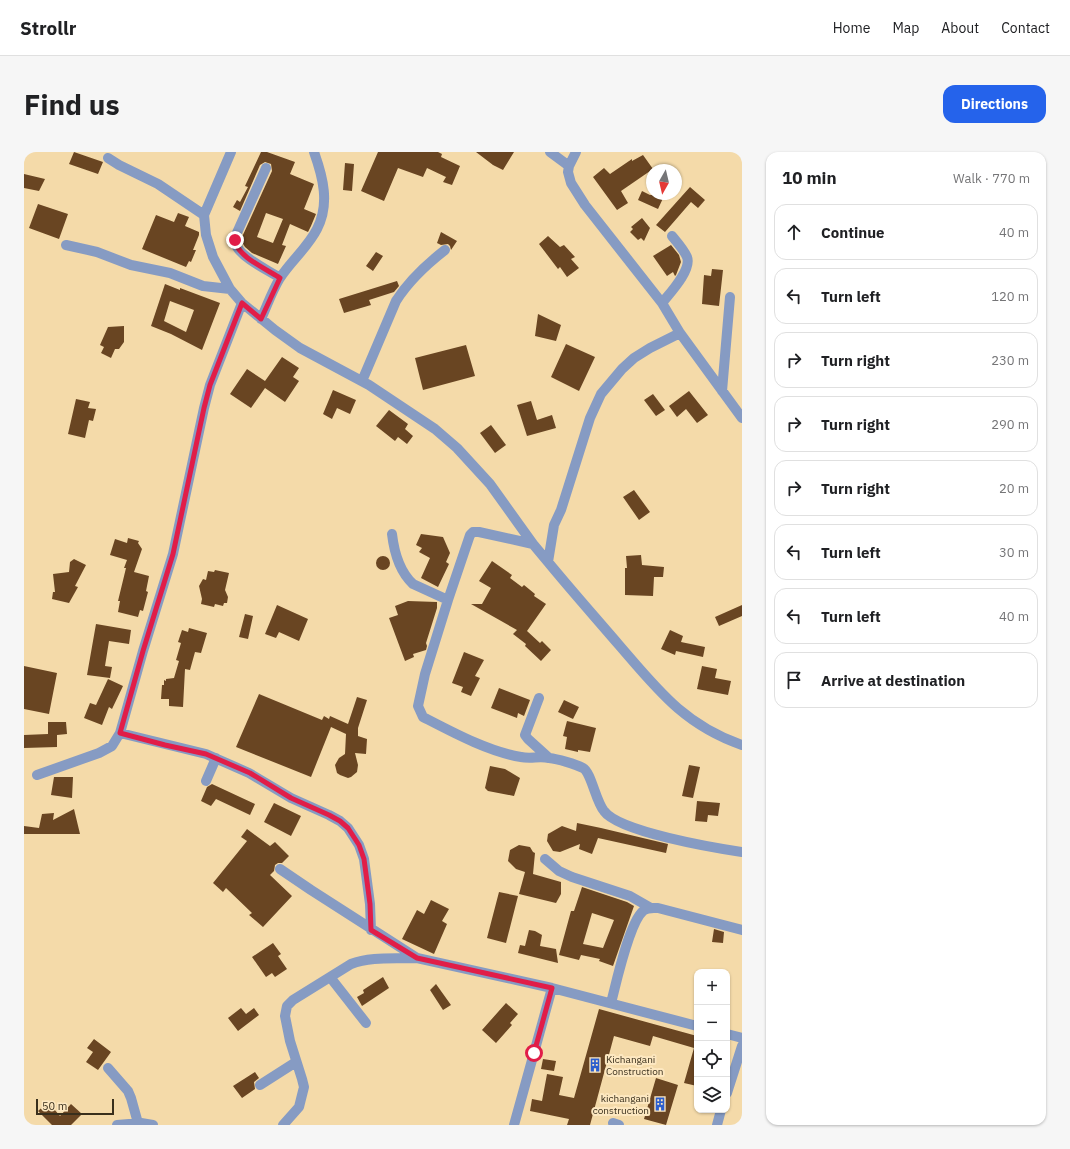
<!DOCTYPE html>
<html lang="en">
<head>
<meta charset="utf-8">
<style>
	:root { --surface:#fff; --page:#f6f6f6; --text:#202124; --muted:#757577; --line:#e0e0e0; --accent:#2563eb }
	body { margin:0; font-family:"IBM Plex Sans",sans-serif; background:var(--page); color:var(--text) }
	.controls { position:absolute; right:12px; bottom:12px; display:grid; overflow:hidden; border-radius:8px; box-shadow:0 1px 3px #0004 }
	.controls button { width:36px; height:36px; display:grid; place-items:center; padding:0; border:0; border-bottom:1px solid var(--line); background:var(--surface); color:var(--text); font:20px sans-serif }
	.compass { position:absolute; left:622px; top:12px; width:36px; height:36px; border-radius:50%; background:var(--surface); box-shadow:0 1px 3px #0004; rotate:188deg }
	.scale { position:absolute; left:12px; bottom:10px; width:78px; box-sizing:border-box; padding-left:4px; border:2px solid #392f1c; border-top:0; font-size:11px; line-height:14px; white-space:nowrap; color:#392f1c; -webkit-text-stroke:3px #fde8c1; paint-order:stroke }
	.stop { position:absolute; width:12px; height:12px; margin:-9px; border:3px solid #e11d48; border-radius:50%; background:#fff }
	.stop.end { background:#e11d48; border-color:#fff; box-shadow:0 1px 4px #0008 }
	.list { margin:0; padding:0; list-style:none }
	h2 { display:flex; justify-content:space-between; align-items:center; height:52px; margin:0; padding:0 16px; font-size:17px }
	h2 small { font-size:13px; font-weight:400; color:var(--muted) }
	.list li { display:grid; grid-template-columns:26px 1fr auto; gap:12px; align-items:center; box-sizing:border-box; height:56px; margin:0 8px 8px; padding:0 8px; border:1px solid var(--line); border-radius:12px }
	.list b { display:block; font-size:15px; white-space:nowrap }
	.list em { font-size:13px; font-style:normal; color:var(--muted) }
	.icon { flex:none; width:22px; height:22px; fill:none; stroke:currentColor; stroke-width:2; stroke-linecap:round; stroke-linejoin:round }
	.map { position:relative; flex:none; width:718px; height:973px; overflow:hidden; border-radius:12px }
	header { display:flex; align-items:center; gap:24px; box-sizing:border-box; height:56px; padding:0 20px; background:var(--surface); border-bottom:1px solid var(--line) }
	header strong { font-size:19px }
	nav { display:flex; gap:22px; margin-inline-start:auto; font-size:14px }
	.intro { display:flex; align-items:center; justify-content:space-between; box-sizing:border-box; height:96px; padding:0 24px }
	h1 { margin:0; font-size:28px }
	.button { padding:10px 18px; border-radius:12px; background:var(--accent); color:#fff; font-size:14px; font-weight:700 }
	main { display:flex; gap:24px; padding:0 24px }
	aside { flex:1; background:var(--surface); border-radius:12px; box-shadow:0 1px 3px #0004 }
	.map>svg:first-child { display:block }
	.building { fill:#694522; fill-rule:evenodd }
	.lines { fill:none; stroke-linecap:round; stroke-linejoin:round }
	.minor { stroke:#869bc3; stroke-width:10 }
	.route { stroke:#e11d48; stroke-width:5 }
	.labels { text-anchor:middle; stroke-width:4; stroke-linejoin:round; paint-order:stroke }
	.poi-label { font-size:10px; fill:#392f1c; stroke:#fde8c1; text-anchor:start }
</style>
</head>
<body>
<header>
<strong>Strollr</strong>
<nav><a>Home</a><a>Map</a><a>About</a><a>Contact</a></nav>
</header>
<div class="intro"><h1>Find us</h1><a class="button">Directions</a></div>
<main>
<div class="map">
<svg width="718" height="973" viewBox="0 0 718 973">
	<rect width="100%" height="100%" fill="#f4daa9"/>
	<path class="building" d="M50 0 79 10 74 22 45 12Z
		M237 0H243L271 10 266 22 290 32 280 57 292 62 287 74 284 80 266 72 258 93 262 94 254 112 228 101 221 95 218 90V85L248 19 247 12 241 10 236 13 216 59 209 55 213 48 216 50 224 35 221 34ZM242 61 259 67 249 91 233 85Z
		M354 0H414L418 2 417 5 436 14 428 33 419 30 422 25 403 16 399 25 374 16 360 49 337 39Z
		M452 0H490L479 18 469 13Z
		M619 3 629 17 597 39 604 51 593 58 569 25 580 16 586 22 608 7V9Z
		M321 11 330 12 328 39 319 38Z
		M0 22 21 27 15 39 0 36Z
		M666 35 681 48 674 56 667 50 641 80 632 73Z
		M618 39 626 43 641 42 634 57 614 48Z
		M14 52 44 62 35 87 5 76Z
		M154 61 165 65 161 74 175 80V83L169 98H172L167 110 165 109 162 115 118 97 132 63 150 70Z
		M618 66 626 76 620 89 617 86 614 88 606 80 609 77 607 75Z
		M417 80 433 89 427 98 426 94 424 92 417 93 413 91Z
		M524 84 536 95 540 93 551 105 547 107 555 116 543 125 536 115 534 117 515 92Z
		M647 93 655 103 657 110 652 123 651 124 649 120 643 124 629 104Z
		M352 100 359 104 349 119 342 114Z
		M688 117 699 118 695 154 678 152 680 123 687 124Z
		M373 129 375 134 370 140 345 148 347 153 320 161 315 147Z
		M141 132 156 138V136L196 151 178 198 147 182 127 174ZM146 149 170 158 162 180 140 169Z
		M514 162 537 173 532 189 511 184Z
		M100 174V190L95 197H91L87 206 77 201 80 195 76 193 84 175Z
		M542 192 571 205 555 239 527 225Z
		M442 193 451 224 399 238 391 206Z
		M258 205 275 216 269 225 275 229 261 250 241 236 227 256 206 242 223 217 241 229Z
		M309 238 332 248 326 262 313 256 308 267 299 262Z
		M665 239 684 263 673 271 662 257 653 265 645 254Z
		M629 242 641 258 632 264 620 248Z
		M52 247 66 250 64 256 72 257 69 269 65 268 61 286 44 282Z
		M507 249 513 268 528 263 532 276 503 284 493 253Z
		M365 258 384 272 381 277 389 284 383 292 374 285 371 289 352 274Z
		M467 273 482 293 471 301 456 281Z
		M610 338 626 360 615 368 599 345Z
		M397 382 419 385 426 401 422 410 425 412 414 435 397 426 406 406 395 400 398 396 392 393Z
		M104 386 115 389 114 391 118 397 110 420 125 424 122 439 124 440 119 459 116 458 114 465 94 460 96 449H94L102 416H100L103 408 86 403 91 387 103 391Z
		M617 403 618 413 640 415 639 425H630L629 444 601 443V416H603L602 404Z
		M352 411a7 7 0 1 1 14 0a7 7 0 1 1-14 0Z
		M50 407 62 413 51 434 54 435 45 451 28 447 29 440H31L29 422 45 420 46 410Z
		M468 409 488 423 486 426 498 435 500 433 511 442 510 444 522 452 503 479 516 491 518 489 527 498 517 509 501 494 502 492 489 482 493 478 447 452H458L467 436 455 429Z
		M191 418 205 421 201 438 204 445 203 451H200L199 454 191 452 190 455 177 452 178 447 175 434 179 427 182 428 184 419 190 420Z
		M384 449 413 450V456L402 491 403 494 402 498 389 502 390 505 381 509 365 466 374 463 371 454Z
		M253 453 284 467 275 489 255 480 252 486 241 482Z
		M718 453V464L695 474 691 465Z
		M221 462 229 464 224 487 215 485Z
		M72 472 107 478 105 492 85 489 81 514 88 515 86 526 63 523Z
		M165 476 183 481 177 501 171 500 166 518 161 517 159 555 145 554V547H137L138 533H140V528L142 529V527L150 526 155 509 152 508 157 491 154 490 158 478 164 480Z
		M646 478 659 484 657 490 681 495 679 505 652 499 651 503 637 497Z
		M440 500 460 508 451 524 456 526 447 544 437 540 439 535 428 531Z
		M0 514 33 521 25 562 0 557Z
		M678 514 693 517 691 526 707 529 704 543 673 537Z
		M84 527 99 534 88 557 85 555 78 573 60 566 66 551 72 553Z
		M475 536 506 548 500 564 494 561 493 566 467 556Z
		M235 542 298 568 300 564 305 567 306 564 324 572 333 545 343 548 334 576V584L343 587 342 602 331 601 334 613 333 620 327 625 324 626 316 623 313 621 311 613 315 606 321 602 322 582 307 575 287 625 212 595Z
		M540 548 555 555 549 567 534 560Z
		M543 569 572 576 566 600 554 598V600L541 597 543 585 539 584Z
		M24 570H42L43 582 33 583V595L0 596V583L24 582Z
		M665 613 676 615 669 646 658 644Z
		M466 614 481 617 496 626 490 644 464 639 461 636Z
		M30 625H49L48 646 27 643Z
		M188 632 231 652 226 663 192 647 187 654 177 649 183 635Z
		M673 649 696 651 694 664 684 663 683 670 671 669Z
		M250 651 277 664 267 684 240 670Z
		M50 657 56 682H0V674L15 676 18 662 30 661 29 668Z
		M553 671 577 676 644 692 642 701 574 686 568 702 555 697 556 692 536 700 529 699 523 689 524 682 538 674 552 679Z
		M223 677 246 694 251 690 265 704 258 711H254L251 713 250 719 246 723 268 744 239 775 225 763 228 761 202 736 199 740 189 731 223 689 217 685Z
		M495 693 506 695 509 700 511 701 509 722 537 730V742L532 751 495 742 501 720 492 717 484 709 486 698Z
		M558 735 603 750 610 754 589 814 575 809 576 807 557 803 555 808 535 803 547 759H550ZM568 761 590 768 579 796 559 792Z
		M475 740 494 744 482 791 463 786Z
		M407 748 425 757 418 769 423 772 410 802 378 787 393 758 400 762Z
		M690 777 700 780 699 791 688 790Z
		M505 778 511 779 518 783 516 794 532 797 534 811 494 801 496 793 501 794Z
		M249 791 257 802 254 804 263 817 251 825 248 821 242 825 228 805Z
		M359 825 365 836 338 854 333 845 340 841 339 838Z
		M412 832 427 853 419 858 406 838Z
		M482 851 494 862 486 871 488 873 472 891 458 878Z
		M217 856 222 862 230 856 235 863 214 879 204 866Z
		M575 857 673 884V934L660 931 670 896 629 884 626 894 590 884 566 973H543L545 967 506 959 508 947 518 949 523 922 539 925 535 943 550 946Z
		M70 887 87 900 74 918 62 910 69 900 63 896Z
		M519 907 532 909 530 919 517 917Z
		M231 920 235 926 230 930 231 937 218 946 209 934Z
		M632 926 654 933 642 973 620 967Z
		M24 950 36 964 47 952 58 962 47 973H28L14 959Z"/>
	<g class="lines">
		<path class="minor" d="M207 0 180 63 182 83 189 105 206 137 218 151 251 178 276 196 345 233 411 277 433 296 466 332 509 392 524 410C547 438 571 465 595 493 633 537 660 573 718 593
			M526 0 545 14
			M552 0 545 14 544 20 547 31 561 53 638 151 656 181 718 266
			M84 6 95 13 134 32 180 63
			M242 16 212 83C211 87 210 91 213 95 220 107 244 118 256 126
			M42 93 73 100 107 113 146 121 179 134 206 137
			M638 151C646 141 668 118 663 105 660 98 653 90 648 84
			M237 167C243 154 248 139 256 126 267 109 284 95 293 77 306 52 299 25 290 0
			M338 229 372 149C384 130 403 112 421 98
			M698 239 706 145
			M368 382C370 399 376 420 389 432L424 448
			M509 392 455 380H449L446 383 424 448 401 522 394 554 399 565C428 580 465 600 497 605 506 607 516 604 525 606 534 607 551 612 559 616 567 620 572 650 580 659 595 680 691 696 718 700
			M524 410 530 373 537 358 566 266 577 242 598 217 610 206 626 196 656 181
			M515 546 501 583 504 587 525 606
			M96 581 182 602 225 621 267 646 305 663 316 669 324 676 335 693 340 707 346 752 347 778
			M13 623 75 601 88 594 96 581 119 499 149 402 180 256 186 233 218 151
			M182 629 192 606
			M521 707 535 719 548 725 606 744 627 756
			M256 717 287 738 393 806 528 836 673 874
			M306 825 342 871
			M587 851C592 832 605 771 619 759 623 755 629 756 634 756L718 778
			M703 882 718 886
			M84 916 104 939 107 946 114 971
			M236 933 272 910
			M703 941 718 894
			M589 971 595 973
			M93 973 117 971 129 973
			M259 973 275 955 280 935 278 927 266 889 261 864 263 854 269 848 327 812C347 804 371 807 393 806
			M490 973 528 836
			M693 973 697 958"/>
	</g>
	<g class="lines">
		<path class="route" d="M211 88C212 104 244 118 256 126L237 167 218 151 186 233 180 256 149 402 119 499 96 581 141 593 182 602 226 621 267 646 305 663 316 669 324 676 335 693 340 707 346 752 347 778 393 806 528 836 510 901"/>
	</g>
	<defs>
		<g id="building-bare" transform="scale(1.08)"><path d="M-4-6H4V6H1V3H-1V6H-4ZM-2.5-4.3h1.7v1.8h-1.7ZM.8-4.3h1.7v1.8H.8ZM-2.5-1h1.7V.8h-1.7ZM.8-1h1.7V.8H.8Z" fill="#2c5ecd" stroke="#fde8c1" stroke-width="2.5" paint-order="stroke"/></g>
	</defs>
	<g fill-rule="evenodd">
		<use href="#building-bare" x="571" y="913"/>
		<use href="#building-bare" x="636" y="952"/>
	</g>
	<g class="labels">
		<g class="poi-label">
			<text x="582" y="911">Kichangani<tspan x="582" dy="12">Construction</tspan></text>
			<text x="625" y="950" text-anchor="end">kichangani<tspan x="625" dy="12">construction</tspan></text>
		</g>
	</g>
</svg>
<div class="controls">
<button>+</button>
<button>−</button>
<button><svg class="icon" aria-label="locate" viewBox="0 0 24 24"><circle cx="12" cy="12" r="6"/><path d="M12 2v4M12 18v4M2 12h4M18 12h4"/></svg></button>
<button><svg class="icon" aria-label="layers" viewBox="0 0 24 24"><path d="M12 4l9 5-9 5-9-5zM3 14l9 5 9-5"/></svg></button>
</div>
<svg class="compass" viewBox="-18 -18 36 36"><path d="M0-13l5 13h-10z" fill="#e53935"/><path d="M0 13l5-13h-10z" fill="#757577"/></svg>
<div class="scale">50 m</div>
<div class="stop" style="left:510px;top:901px"></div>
<div class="stop end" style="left:211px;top:88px"></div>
</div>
<aside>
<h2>10 min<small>Walk · 770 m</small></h2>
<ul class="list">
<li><svg class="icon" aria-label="ahead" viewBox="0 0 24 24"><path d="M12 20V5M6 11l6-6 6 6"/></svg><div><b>Continue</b></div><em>40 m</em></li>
<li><svg class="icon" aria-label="left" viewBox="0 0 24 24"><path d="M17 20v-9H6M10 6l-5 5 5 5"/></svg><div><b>Turn left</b></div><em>120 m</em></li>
<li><svg class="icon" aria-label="right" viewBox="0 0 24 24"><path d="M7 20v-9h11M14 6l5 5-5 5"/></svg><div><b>Turn right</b></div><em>230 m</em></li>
<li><svg class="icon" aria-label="right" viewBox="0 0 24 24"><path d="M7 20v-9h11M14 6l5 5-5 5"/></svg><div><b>Turn right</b></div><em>290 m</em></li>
<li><svg class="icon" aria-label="right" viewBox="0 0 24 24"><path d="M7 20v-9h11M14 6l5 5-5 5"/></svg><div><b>Turn right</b></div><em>20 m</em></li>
<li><svg class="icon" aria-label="left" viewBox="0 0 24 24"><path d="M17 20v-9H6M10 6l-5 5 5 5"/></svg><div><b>Turn left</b></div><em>30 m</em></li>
<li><svg class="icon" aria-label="left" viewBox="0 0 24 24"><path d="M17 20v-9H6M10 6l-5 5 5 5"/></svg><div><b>Turn left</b></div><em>40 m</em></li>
<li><svg class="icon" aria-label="arrive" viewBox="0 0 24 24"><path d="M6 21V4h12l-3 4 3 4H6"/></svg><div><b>Arrive at destination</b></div></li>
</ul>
</aside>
</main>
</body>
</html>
